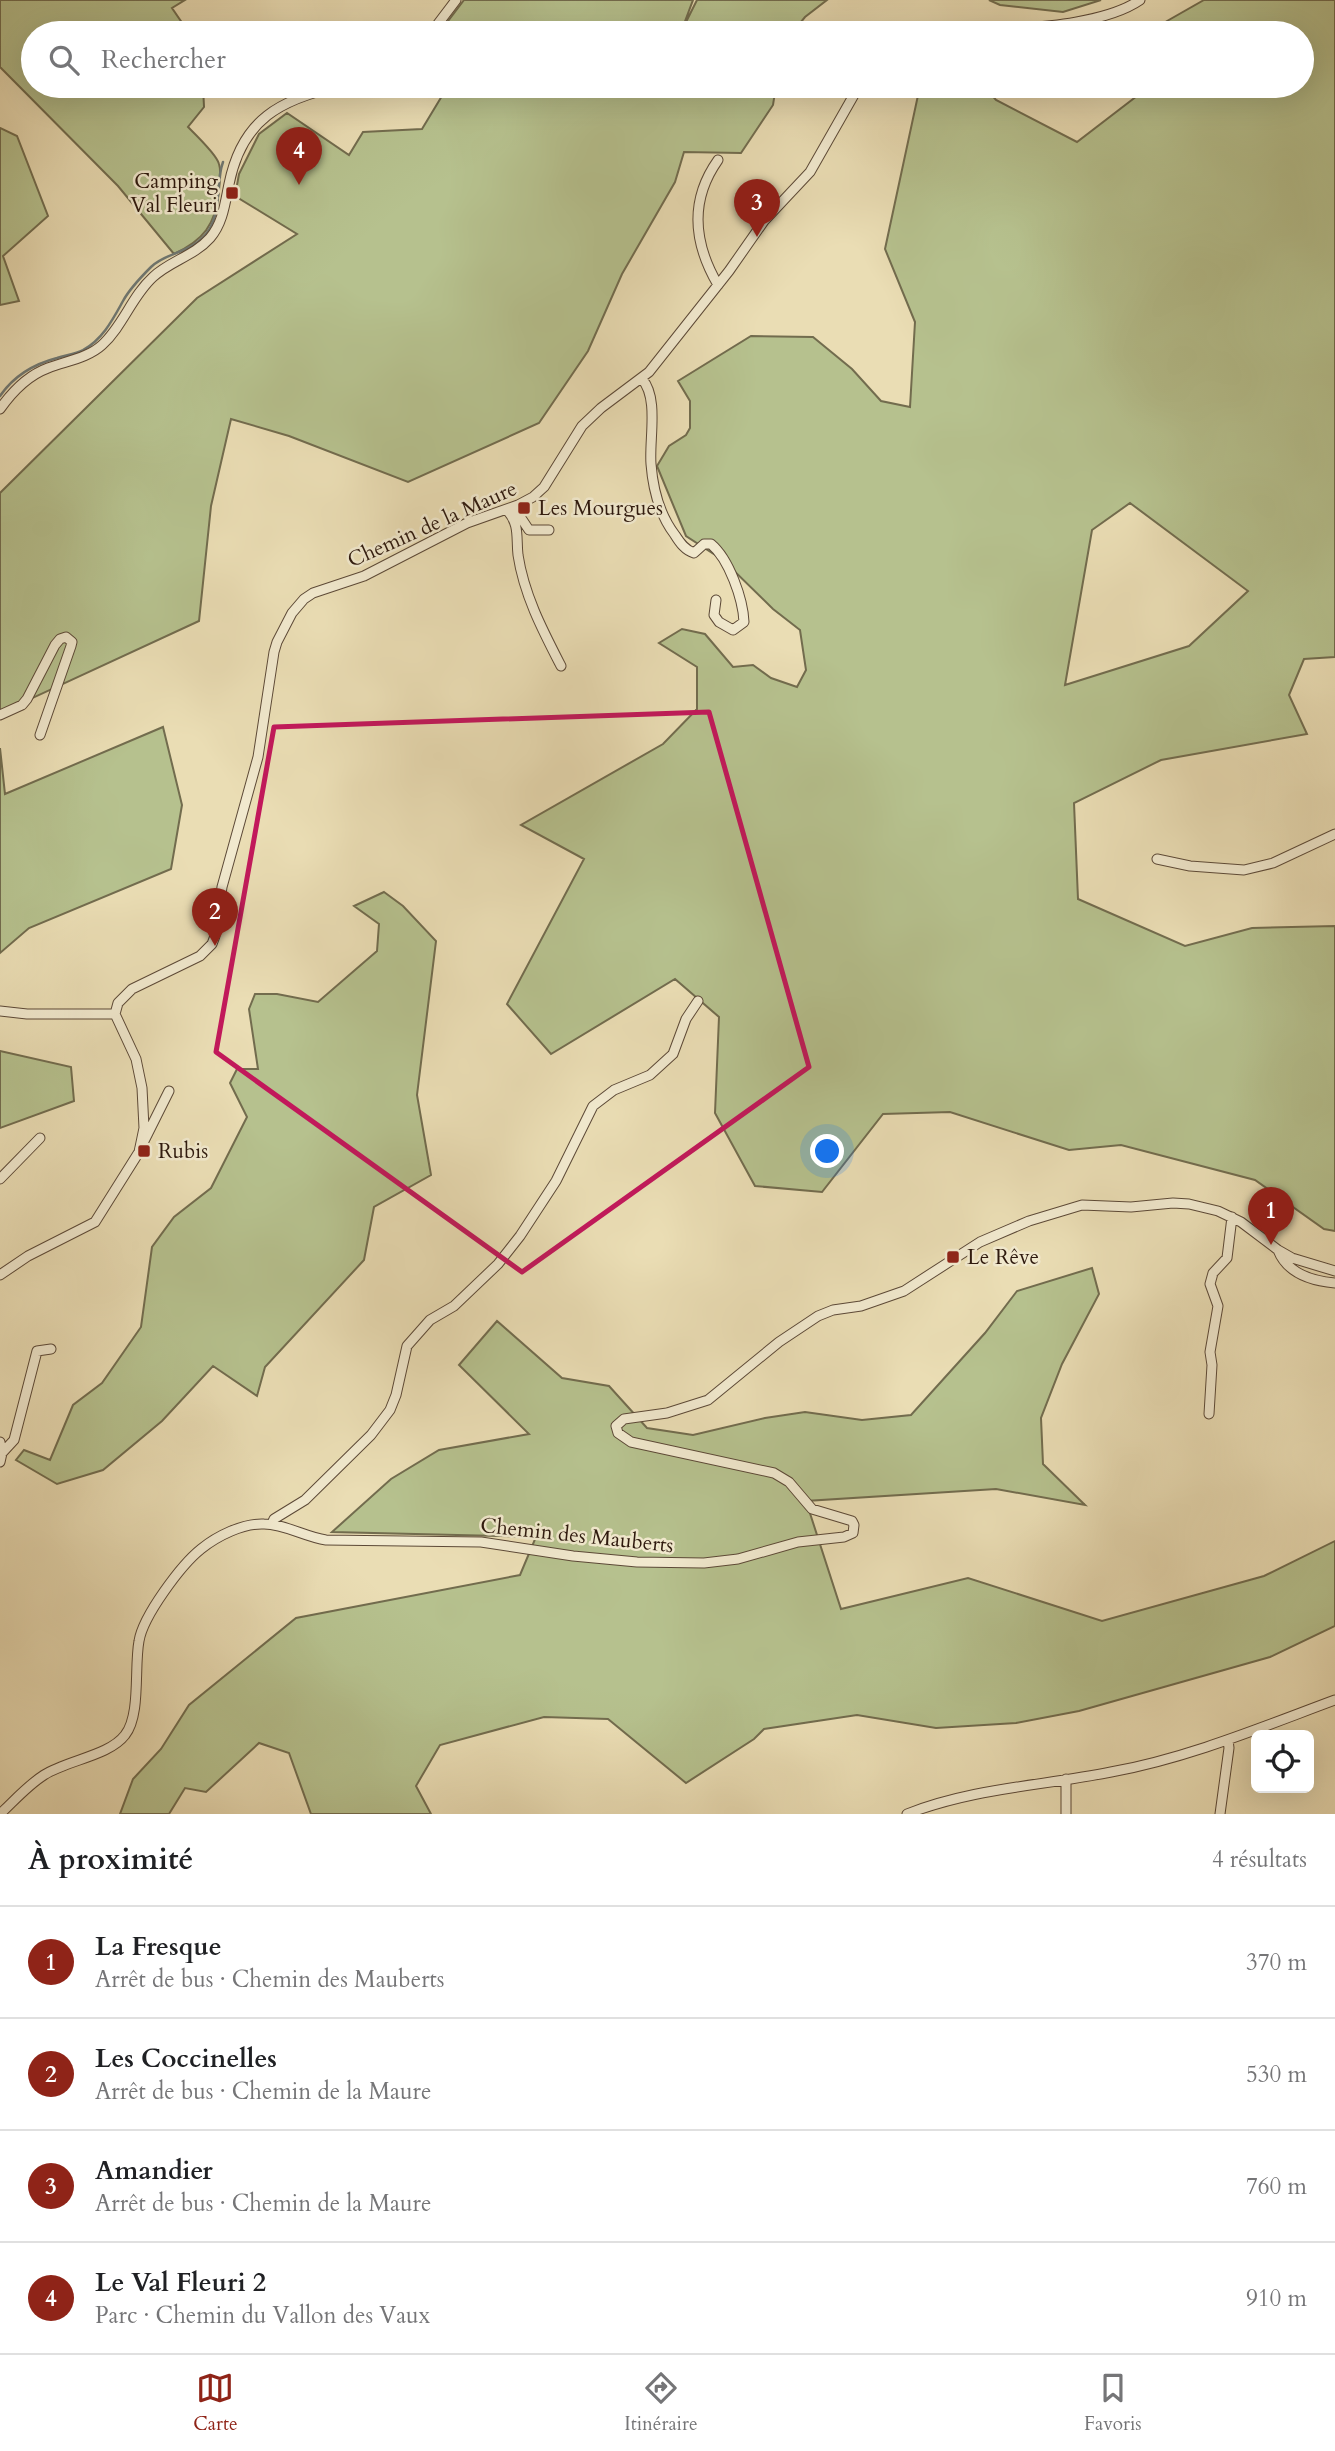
<!DOCTYPE html>
<html lang="fr">
<head>
<meta charset="utf-8">
<style>
	:root { --surface:#fff; --page:#f2f2f2; --text:#202124; --muted:#757577; --line:#e0e0e0; --accent:#8f2418 }
	body { margin:0; font-family:Cardo,serif; background:var(--page); color:var(--text) }
	.controls { position:absolute; right:21px; bottom:21px; display:grid; overflow:hidden; border-radius:10px; box-shadow:0 7px 28px #0002 }
	.controls button { width:63px; height:63px; display:grid; place-items:center; padding:0; border:0; border-bottom:2px solid var(--line); background:var(--surface); color:var(--text); font:35px sans-serif }
	.you { position:absolute; left:828px; top:1152px; width:24px; height:24px; margin:-18px; border:5px solid #fff; border-radius:50%; background:#1a73e8; box-shadow:0 0 0 10px #1a73e833 }
	.badge { display:grid; place-items:center; width:46px; height:46px; border-radius:50%; background:var(--accent); color:#fff; font-size:23px; font-weight:700 }
	.pin { position:absolute; translate:-50% -58px; filter:drop-shadow(0 2px 4px #0008) }
	.pin::after { content:''; position:absolute; top:37px; width:24px; height:21px; background:inherit; clip-path:polygon(0 0,100% 0,50% 100%) }
	.list { margin:0; padding:0; list-style:none }
	h2 { display:flex; justify-content:space-between; align-items:center; height:91px; margin:0; padding:0 28px; font-size:30px }
	h2 small { font-size:23px; font-weight:400; color:var(--muted) }
	.list li { display:grid; grid-template-columns:46px 1fr auto; gap:21px; align-items:center; box-sizing:border-box; height:112px; padding:0 28px; border-top:2px solid var(--line) }
	.list b { display:block; font-size:26px; white-space:nowrap }
	.list p { margin:0; font-size:23px; white-space:nowrap; color:var(--muted) }
	.list em { font-size:23px; font-style:normal; color:var(--muted) }
	.icon { flex:none; width:38px; height:38px; fill:none; stroke:currentColor; stroke-width:2; stroke-linecap:round; stroke-linejoin:round }
	.map { position:relative; flex:none; width:1335px; height:1814px; overflow:hidden }
	.search { position:absolute; background:var(--surface); box-shadow:0 7px 28px #0002; left:21px; right:21px; top:21px; height:77px; display:flex; align-items:center; gap:18px; box-sizing:border-box; padding:0 24px; border-radius:38px; color:var(--muted); font-size:26px }
	.sheet { height:539px; background:var(--surface) }
	nav { display:flex; justify-content:space-around; align-items:center; box-sizing:border-box; height:98px; border-top:2px solid var(--line); background:var(--surface); font-size:19px; color:var(--muted) }
	nav a { display:grid; justify-items:center; gap:4px }
	nav .on { color:var(--accent) }
	.map>svg:first-child { display:block }
	.green { fill:#b6c18e; stroke:#726c4e; stroke-width:2; fill-rule:evenodd }
	.lines { fill:none; stroke-linecap:round; stroke-linejoin:round }
	.stream { stroke:#707974; stroke-width:2.5 }
	.minor-casing { stroke:#5c4937; stroke-width:11 }
	.minor { stroke:#f1e9ce; stroke-width:9 }
	.marked { fill:none; stroke:#c2185b; stroke-width:5; stroke-linejoin:round }
	.poi-dot { fill:#8f2418; stroke:#f1e9ce; stroke-width:2.5 }
	.labels { text-anchor:middle; stroke-width:5; stroke-linejoin:round; paint-order:stroke }
	.poi-label { font-size:21px; fill:#2d180d; stroke:#f1e9ce; text-anchor:start }
	.street-label { font-size:21px; fill:#2d180d; stroke:#f1e9ce }
</style>
</head>
<body>
<div class="map">
<svg width="1335" height="1814" viewBox="0 0 1335 1814">
	<rect width="100%" height="100%" fill="#eaddb4"/>
	<filter id="stains"><feTurbulence type="fractalNoise" baseFrequency=".00286" numOctaves="4"/><feColorMatrix values="0 0 0 0 .2 0 0 0 0 .09 0 0 0 0 .02 0 0 0 .5 -.17"/></filter>
	<radialGradient id="worn" r=".72"><stop offset=".6" stop-color="#630" stop-opacity="0"/><stop offset="1" stop-color="#630" stop-opacity=".3"/></radialGradient>
	<path class="green" d="M0 0H185L172 8 189 33H33V86H203L204 107 188 127C196 135 217 155 219 164 222 173 219 184 219 192 215 225 204 240 174 254L118 186 0 67Z
		M464 0H693L681 32 697 0H827L805 17 792 33H439Z
		M989 0H1101L1063 12 1000 5Z
		M1204 0H1335V657L1304 659 1289 695 1307 734 1161 760 1074 803 1078 899 1185 946 1252 928 1335 926V1231L1324 1229 1255 1180 1121 1145 1069 1150 950 1112 883 1114 822 1192 755 1186 715 1113 719 1017 675 979 551 1054 507 1004 584 859 521 825 663 744 697 709V667L659 643 682 629 705 634 733 667 753 665 771 678 797 687 806 670 800 630 773 609 723 560 686 536 657 466 669 446 686 435 690 428V401L678 381 751 336 813 337 852 369 881 401 910 407 915 322 885 249 920 86H984L996 100 1077 142 1150 86H1302V33H1159L1160 25ZM1130 503 1248 591 1189 646 1065 685 1092 530Z
		M448 86H776L773 105 741 153 684 152 675 182 622 274 588 351 539 423 408 482 289 436 231 419 211 506 199 621 0 713V493L197 298 297 234 235 196 239 174 259 134 287 113 349 155 363 132 422 129Z
		M0 128 17 136 48 216 3 256 19 301 0 305Z
		M163 727 182 805 171 869 29 928 0 953V748L5 794Z
		M384 892 403 906 436 941 417 1095 431 1175 374 1207 364 1260 265 1367 257 1396 213 1366 162 1421 103 1470 57 1484 16 1460 24 1450 50 1460 73 1405 102 1383 141 1327 152 1247 174 1217 211 1188 247 1117 230 1083 237 1069H258L249 1009 255 994H277L318 1002 377 951 379 924 354 906Z
		M0 1051 71 1067 74 1101 0 1128Z
		M1092 1268 1099 1294 1062 1364 1041 1418 1043 1464 1085 1505 996 1489 806 1501 841 1609 968 1578 1102 1621 1264 1576 1335 1541V1626L1270 1657 1079 1711 1016 1723 936 1728 857 1715 764 1729 754 1739 686 1783 608 1719 544 1717 440 1745 416 1786 431 1814H311L289 1753 259 1743 206 1792 185 1788 169 1814H120L133 1779 161 1749 189 1705 296 1618 520 1575 536 1537 332 1532 391 1479 439 1450 529 1434 459 1365 497 1321 562 1378 609 1386 647 1428 693 1435 765 1418 805 1412 862 1420 911 1415 985 1333 1017 1291Z"/>
	<g class="lines">
		<path class="stream" d="M0 396C13 377 34 364 57 358 66 355 75 354 83 350 103 339 113 319 123 301 130 288 141 277 151 267 167 251 193 254 209 230 222 208 215 184 223 162"/>
		<g class="minor-casing">
			<path id="minor" d="M431 33 456 0
				M969 33C1018 28 1101 27 1140 0
				M718 160C689 201 694 244 718 285
				M642 379C659 398 649 439 651 464 653 490 659 514 675 535 680 543 685 550 694 553L704 544H711C729 559 743 599 744 622L733 630 719 622 714 615 716 600
				M0 409C12 392 29 375 48 368 66 361 88 358 102 345 123 326 132 296 153 277 170 261 194 256 210 238 223 223 225 203 229 184 242 119 281 99 340 86
				M507 510C520 525 516 537 518 555 524 595 543 631 561 666
				M517 512 529 530H549
				M0 715 22 705 27 699 55 645 60 639 66 637 72 642 71 646 40 735
				M1157 859 1190 866 1244 870 1273 863 1335 834
				M0 1011 27 1014H115
				M144 1141 169 1091
				M0 1179 40 1138
				M1278 1250C1287 1273 1312 1281 1335 1283
				M0 1275 28 1256 95 1222 139 1152 144 1128 142 1088 136 1059 115 1014 118 1003 132 989 200 956 212 944 215 936 222 887 258 757 274 652 277 642 292 613 304 599 313 593 364 576 467 523 518 505 533 497 544 487 582 426 601 408 649 372 729 271 764 221 810 172 859 86
				M1209 1414 1212 1365 1210 1352 1218 1306 1210 1284 1213 1273 1227 1258 1232 1217
				M0 1442 2 1453 0 1462
				M2 1453 14 1440 37 1351 51 1349
				M272 1524 274 1519 305 1500 371 1435 390 1410 396 1395 407 1346 430 1320 454 1306 498 1264 520 1236 556 1181 593 1106 614 1090 650 1075 673 1054 686 1019 698 1001
				M1066 1779V1814
				M0 1814C14 1801 28 1785 44 1775 67 1760 109 1756 125 1735 141 1715 134 1667 139 1641 143 1616 181 1565 201 1549 217 1536 243 1523 264 1524 285 1524 305 1537 326 1540L481 1542 573 1556 637 1562 704 1563 738 1559 798 1542 844 1537 853 1533 854 1525 852 1521 812 1509 789 1482 774 1473 631 1442 618 1433 616 1426 624 1419 667 1413 708 1400 779 1342 818 1316 833 1310 861 1306 904 1291 980 1242 1029 1221 1082 1205 1131 1207 1173 1203 1189 1204 1218 1211 1241 1222 1278 1250 1292 1258 1335 1271
				M907 1814C973 1788 1041 1786 1111 1772 1188 1758 1262 1727 1335 1700
				M1220 1814 1229 1748 1228 1740"/>
		</g>
		<use href="#minor" class="minor"/>
	</g>
	<path class="marked" d="M709 712 809 1067 522 1272 216 1052 274 727Z"/>
	<g class="poi-dot">
		<rect x="225" y="186" width="14" height="14" rx="3.5"/>
		<rect x="517" y="501" width="14" height="14" rx="3.5"/>
		<rect x="137" y="1144" width="14" height="14" rx="3.5"/>
		<rect x="946" y="1250" width="14" height="14" rx="3.5"/>
	</g>
	<g class="labels">
		<g class="poi-label">
			<text x="218" y="188" text-anchor="end">Camping<tspan x="218" dy="24">Val Fleuri</tspan></text>
			<text x="538" y="515">Les Mourgues</text>
			<text x="158" y="1158">Rubis</text>
			<text x="967" y="1264">Le Rêve</text>
		</g>
		<g class="street-label">
			<text transform="translate(432 524) rotate(-24)" y="7">Chemin de la Maure</text>
			<text transform="translate(577 1535) rotate(6)" y="7">Chemin des Mauberts</text>
		</g>
	</g>
	<rect width="100%" height="100%" filter="url(#stains)"/>
	<rect width="100%" height="100%" fill="url(#worn)"/>
</svg>
<div class="controls">
<button><svg class="icon" aria-label="locate" viewBox="0 0 24 24"><circle cx="12" cy="12" r="6"/><path d="M12 2v4M12 18v4M2 12h4M18 12h4"/></svg></button>
</div>
<div class="you"></div>
<div class="pin badge" style="left:1271px;top:1245px">1</div>
<div class="pin badge" style="left:215px;top:946px">2</div>
<div class="pin badge" style="left:757px;top:237px">3</div>
<div class="pin badge" style="left:299px;top:185px">4</div>
<div class="search"><svg class="icon" aria-label="search" viewBox="0 0 24 24"><circle cx="10" cy="10" r="6"/><path d="M15 15l6 6"/></svg>Rechercher</div>
</div>
<section class="sheet">
<h2>À proximité<small>4 résultats</small></h2>
<ul class="list">
<li><span class="badge">1</span><div><b>La Fresque</b><p>Arrêt de bus · Chemin des Mauberts</p></div><em>370 m</em></li>
<li><span class="badge">2</span><div><b>Les Coccinelles</b><p>Arrêt de bus · Chemin de la Maure</p></div><em>530 m</em></li>
<li><span class="badge">3</span><div><b>Amandier</b><p>Arrêt de bus · Chemin de la Maure</p></div><em>760 m</em></li>
<li><span class="badge">4</span><div><b>Le Val Fleuri 2</b><p>Parc · Chemin du Vallon des Vaux</p></div><em>910 m</em></li>
</ul>
</section>
<nav>
<a class="on"><svg class="icon" aria-label="map" viewBox="0 0 24 24"><path d="M3 6l6-2 6 2 6-2v14l-6 2-6-2-6 2zM9 4v14M15 6v14"/></svg>Carte</a>
<a><svg class="icon" aria-label="directions" viewBox="0 0 24 24"><path d="M12 3l9 9-9 9-9-9zM9 14v-3h6M13 9l2 2-2 2"/></svg>Itinéraire</a>
<a><svg class="icon" aria-label="saved" viewBox="0 0 24 24"><path d="M7 4h10v16l-5-4-5 4z"/></svg>Favoris</a>
</nav>
</body>
</html>
